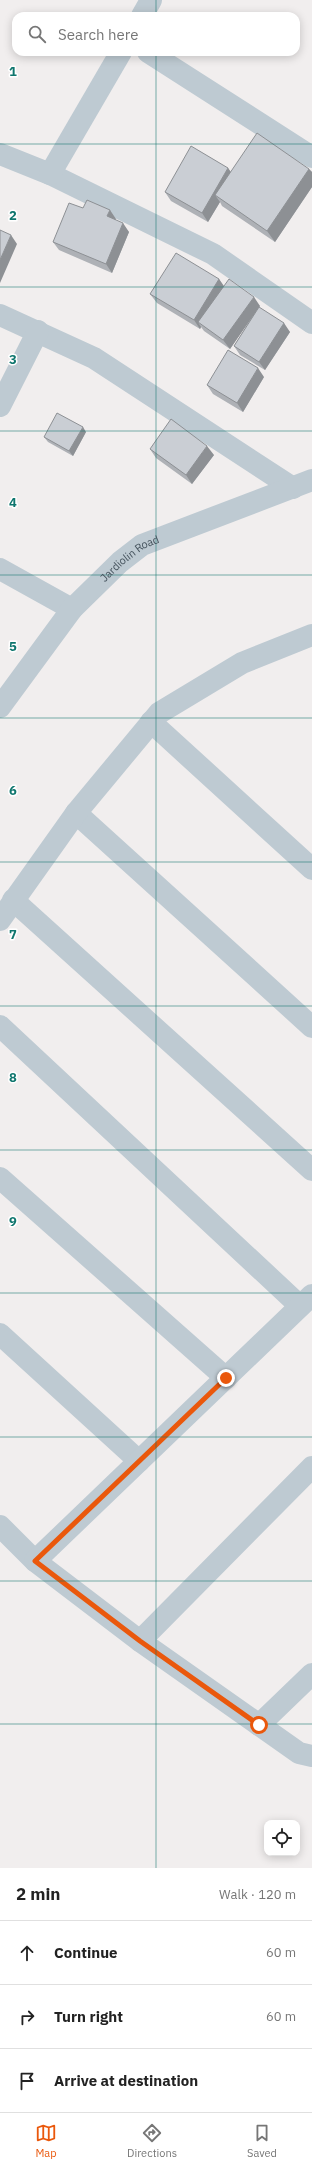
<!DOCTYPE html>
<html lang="en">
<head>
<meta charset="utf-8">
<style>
	:root { --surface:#fff; --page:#f6f6f6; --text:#222; --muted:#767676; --line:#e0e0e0; --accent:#ea580c }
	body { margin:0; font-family:"IBM Plex Sans",sans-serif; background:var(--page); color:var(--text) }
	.controls { position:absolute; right:12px; bottom:12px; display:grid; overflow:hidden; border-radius:8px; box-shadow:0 2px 10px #0003 }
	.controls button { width:36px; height:36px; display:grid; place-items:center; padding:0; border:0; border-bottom:1px solid var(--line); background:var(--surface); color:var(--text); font:20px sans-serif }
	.stop { position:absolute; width:12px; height:12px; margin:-9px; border:3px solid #ea580c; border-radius:50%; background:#fff }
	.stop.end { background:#ea580c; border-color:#fff; box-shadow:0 1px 4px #0008 }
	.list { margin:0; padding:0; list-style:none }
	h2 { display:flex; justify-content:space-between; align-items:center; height:52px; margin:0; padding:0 16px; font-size:17px }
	h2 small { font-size:13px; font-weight:400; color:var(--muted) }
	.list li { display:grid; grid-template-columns:26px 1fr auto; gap:12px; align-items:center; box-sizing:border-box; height:64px; padding:0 16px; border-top:1px solid var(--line) }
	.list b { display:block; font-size:15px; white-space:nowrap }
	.list em { font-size:13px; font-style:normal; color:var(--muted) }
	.icon { flex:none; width:22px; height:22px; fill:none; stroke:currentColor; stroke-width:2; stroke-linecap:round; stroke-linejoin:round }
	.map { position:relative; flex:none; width:312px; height:1868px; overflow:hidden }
	.search { position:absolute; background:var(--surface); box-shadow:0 2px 10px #0003; left:12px; right:12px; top:12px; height:44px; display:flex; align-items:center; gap:10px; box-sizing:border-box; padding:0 14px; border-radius:12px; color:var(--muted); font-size:15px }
	.sheet { height:244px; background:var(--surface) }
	nav { display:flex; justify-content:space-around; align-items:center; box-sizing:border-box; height:56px; border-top:1px solid var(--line); background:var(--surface); font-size:11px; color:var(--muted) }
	nav a { display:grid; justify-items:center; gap:2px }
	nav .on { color:var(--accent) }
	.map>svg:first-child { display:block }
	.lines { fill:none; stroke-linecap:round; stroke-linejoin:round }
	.street { stroke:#becad2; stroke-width:22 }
	.wall { fill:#aeb1b6 }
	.shaded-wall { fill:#8d9094 }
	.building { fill:#caced4; stroke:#8d9094 }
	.route { stroke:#ea580c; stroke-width:5 }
	.grid { fill:none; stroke:#0f766e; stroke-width:1; stroke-opacity:0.55 }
	.labels { text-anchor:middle; stroke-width:3; stroke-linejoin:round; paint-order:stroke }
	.street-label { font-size:11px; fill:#45535d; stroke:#fff }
	.grid-label { font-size:13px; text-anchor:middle; font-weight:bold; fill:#0f766e; stroke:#fff; stroke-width:3; stroke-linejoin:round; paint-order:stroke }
</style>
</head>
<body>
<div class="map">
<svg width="312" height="1868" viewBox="0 0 312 1868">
	<rect width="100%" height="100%" fill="#f1eeee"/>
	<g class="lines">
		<g class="street">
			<path d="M142 16 151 0"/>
			<path d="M148 52 312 157"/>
			<path d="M0 154 50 174 213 254 312 323"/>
			<path d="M50 174 121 52"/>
			<path d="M0 315 94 358 293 488"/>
			<path d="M0 406 38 331"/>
			<path d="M0 569 72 609"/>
			<path id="s1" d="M0 707 72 609 120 562 142 545 312 480"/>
			<path d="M151 722 312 869"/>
			<path d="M76 813 312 1027"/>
			<path d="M13 900 312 1170"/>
			<path d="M0 920 76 813 159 713 242 663 312 635"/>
			<path d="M0 1026 300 1306"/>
			<path d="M0 1178 226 1378"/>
			<path d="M0 1334 139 1461"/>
			<path d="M0 1526 35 1561 140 1641 299 1753 312 1756"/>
			<path d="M35 1561 312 1295"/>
			<path d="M140 1641 312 1467"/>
			<path d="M259 1725 312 1674"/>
		</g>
	</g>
	<path class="wall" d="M228 168 231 172 309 169 312 172V187L275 242 222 206 220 202 208 222 171 201 165 192Z
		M83 208 116 219V220L129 232 112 273 59 250 53 242Z
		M219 279 224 286 260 306 259 307 290 332 265 370 240 355 234 346 255 312 230 349 204 331 201 327 200 329 157 303 150 294Z
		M264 377 243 412 213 394 207 385Z
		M86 432 73 456 48 442 44 437Z
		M150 449 214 455 192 484 156 458Z"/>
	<path class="shaded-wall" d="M228 168 234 177 215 195 220 202 208 222 202 213Z
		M309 169 312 172V187L275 242 267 231Z
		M110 210 116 219 113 225 107 216Z
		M123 223 129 232 112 273 106 264Z
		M11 235 17 244 0 283V260Z
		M219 279 225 288 198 322 201 327 200 329 194 320Z
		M254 297 260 306 230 349 223 340Z
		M284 323 290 332 265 370 259 362Z
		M258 368 264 377 243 412 237 403Z
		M83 427 86 432 73 456 69 451Z
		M207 446 214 455 192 484 186 475Z"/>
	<path class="building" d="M257 133 309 169 267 231 215 195Z
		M191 146 228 168 202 213 165 192Z
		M87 200 110 210 107 216 123 223 106 264 53 242 69 203 83 208Z
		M0 230 11 235 0 260Z
		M176 253 219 279 194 320 150 294Z
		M229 279 254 297 223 340 198 322Z
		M259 307 284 323 259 362 234 346Z
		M228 350 258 368 237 403 207 385Z
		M57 413 83 427 69 451 44 437Z
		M171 419 207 446 186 475 150 449Z"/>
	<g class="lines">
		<path class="route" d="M226 1378 35 1561 140 1641 259 1725"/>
	</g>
	<path class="grid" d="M156 0V16M156 52V1868M0 144H312M0 287H312M0 431H312M0 575H312M0 718H312M0 862H312M0 1006H312M0 1150H312M0 1293H312M0 1437H312M0 1581H312M0 1724H312"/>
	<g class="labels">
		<g class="street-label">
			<text dy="4" stroke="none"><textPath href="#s1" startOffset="199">Jardiolin Road</textPath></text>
		</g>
	</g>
	<g class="grid-label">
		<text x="13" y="76">1</text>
		<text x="13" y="220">2</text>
		<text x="13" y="364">3</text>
		<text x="13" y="507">4</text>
		<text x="13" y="651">5</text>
		<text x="13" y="795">6</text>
		<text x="13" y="939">7</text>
		<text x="13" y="1082">8</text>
		<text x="13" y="1226">9</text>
	</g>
</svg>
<div class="controls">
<button><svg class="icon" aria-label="locate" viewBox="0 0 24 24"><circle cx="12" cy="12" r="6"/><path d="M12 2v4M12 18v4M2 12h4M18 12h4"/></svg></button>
</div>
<div class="stop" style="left:259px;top:1725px"></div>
<div class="stop end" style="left:226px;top:1378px"></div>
<div class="search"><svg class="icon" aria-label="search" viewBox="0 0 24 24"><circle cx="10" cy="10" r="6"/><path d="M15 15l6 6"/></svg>Search here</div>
</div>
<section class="sheet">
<h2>2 min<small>Walk · 120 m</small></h2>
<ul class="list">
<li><svg class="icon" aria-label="ahead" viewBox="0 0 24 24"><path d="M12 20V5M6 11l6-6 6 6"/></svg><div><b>Continue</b></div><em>60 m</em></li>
<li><svg class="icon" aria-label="right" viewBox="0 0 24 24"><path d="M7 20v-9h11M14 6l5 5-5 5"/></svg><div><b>Turn right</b></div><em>60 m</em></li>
<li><svg class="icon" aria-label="arrive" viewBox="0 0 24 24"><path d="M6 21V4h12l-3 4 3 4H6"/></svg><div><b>Arrive at destination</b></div></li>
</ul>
</section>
<nav>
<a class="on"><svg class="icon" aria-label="map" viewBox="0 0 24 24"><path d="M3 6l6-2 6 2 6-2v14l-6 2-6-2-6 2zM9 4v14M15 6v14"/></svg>Map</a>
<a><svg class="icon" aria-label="directions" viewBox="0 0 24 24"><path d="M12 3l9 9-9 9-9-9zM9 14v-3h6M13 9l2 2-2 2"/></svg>Directions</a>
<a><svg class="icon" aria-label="saved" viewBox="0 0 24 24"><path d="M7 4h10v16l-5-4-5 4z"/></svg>Saved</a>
</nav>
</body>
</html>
